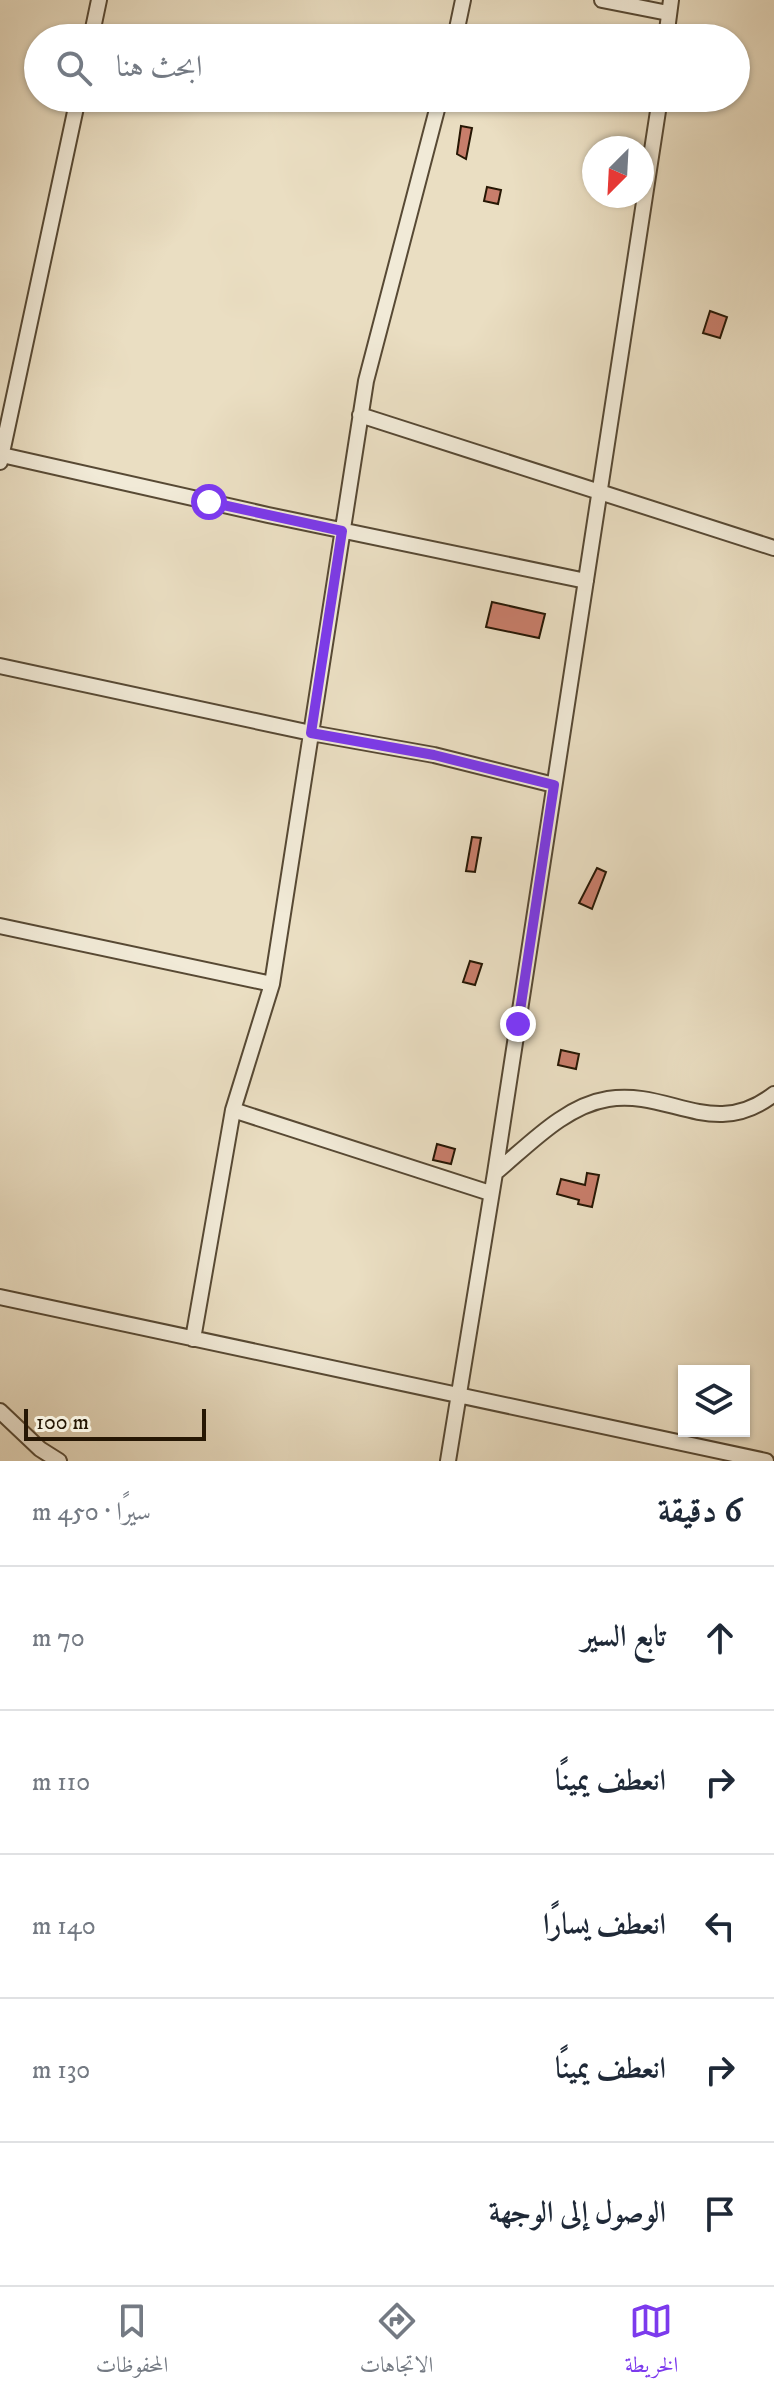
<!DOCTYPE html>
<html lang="ar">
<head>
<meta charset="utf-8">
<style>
	:root { --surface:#fff; --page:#f6f6f7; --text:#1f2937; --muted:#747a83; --line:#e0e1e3; --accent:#7c3aed }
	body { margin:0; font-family:"IM FELL DW Pica",Amiri,serif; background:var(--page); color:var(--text); direction:rtl }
	.controls { position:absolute; right:24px; bottom:24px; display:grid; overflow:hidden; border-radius:0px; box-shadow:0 2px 6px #0004 }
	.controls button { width:72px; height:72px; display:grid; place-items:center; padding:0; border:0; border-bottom:2px solid var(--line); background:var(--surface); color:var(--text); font:40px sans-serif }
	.compass { position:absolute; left:582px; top:136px; width:72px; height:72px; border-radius:50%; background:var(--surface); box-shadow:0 2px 6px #0004; rotate:204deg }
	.scale { position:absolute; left:24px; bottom:20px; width:182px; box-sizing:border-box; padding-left:8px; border:4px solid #261704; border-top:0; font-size:22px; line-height:28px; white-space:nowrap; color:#261704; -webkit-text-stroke:6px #f1ead7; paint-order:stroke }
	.stop { position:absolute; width:24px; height:24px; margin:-18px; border:6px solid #7c3aed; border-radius:50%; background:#fff }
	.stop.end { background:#7c3aed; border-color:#fff; box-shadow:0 2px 8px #0008 }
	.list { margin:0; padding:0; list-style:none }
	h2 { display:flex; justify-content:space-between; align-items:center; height:104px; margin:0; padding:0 32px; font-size:34px }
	h2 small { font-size:26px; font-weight:400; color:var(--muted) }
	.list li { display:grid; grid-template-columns:52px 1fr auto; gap:24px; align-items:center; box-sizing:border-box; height:144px; padding:0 32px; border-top:2px solid var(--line) }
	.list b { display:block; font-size:30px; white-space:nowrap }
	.list em { font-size:26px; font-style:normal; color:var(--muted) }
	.icon { flex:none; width:44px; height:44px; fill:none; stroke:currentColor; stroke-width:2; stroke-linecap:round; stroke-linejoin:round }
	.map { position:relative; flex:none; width:774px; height:1461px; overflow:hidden; direction:ltr }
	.search { position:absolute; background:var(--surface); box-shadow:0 2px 6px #0004; left:24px; right:24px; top:24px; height:88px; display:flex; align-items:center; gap:20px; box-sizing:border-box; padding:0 28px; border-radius:44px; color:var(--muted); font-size:30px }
	.sheet { height:824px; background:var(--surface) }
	nav { display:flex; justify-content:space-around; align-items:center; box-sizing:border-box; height:112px; border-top:2px solid var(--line); background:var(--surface); font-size:22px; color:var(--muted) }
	nav a { display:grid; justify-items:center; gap:4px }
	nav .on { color:var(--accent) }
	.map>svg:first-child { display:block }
	.building { fill:#c87e6b; stroke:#261704; stroke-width:2 }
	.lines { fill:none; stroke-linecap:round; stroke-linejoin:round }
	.street-casing { stroke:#574934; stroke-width:18 }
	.street { stroke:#f1ead7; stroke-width:14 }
	.route { stroke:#7c3aed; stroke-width:10 }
</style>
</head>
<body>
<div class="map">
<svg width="774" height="1461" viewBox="0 0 774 1461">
	<rect width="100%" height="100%" fill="#eadec2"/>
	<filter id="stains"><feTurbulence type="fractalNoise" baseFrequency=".0025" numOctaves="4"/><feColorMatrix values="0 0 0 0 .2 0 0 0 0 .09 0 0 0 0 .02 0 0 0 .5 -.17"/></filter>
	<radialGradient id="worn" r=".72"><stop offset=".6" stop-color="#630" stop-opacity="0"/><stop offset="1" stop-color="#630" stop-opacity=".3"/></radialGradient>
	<path class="building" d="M461 126 472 128 466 159 457 154Z
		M487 187 501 190 498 204 484 201Z
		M710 311 727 317 720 338 703 333Z
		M492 602 545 614 539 638 486 627Z
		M472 837 481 838 475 872 466 871Z
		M597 868 606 872 592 909 579 903Z
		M470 961 482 964 475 985 463 982Z
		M561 1050 579 1054 576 1069 558 1065Z
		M437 1144 455 1149 451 1164 433 1160Z
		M587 1173 599 1175 592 1207 578 1204 579 1200 557 1194 561 1179 585 1185Z"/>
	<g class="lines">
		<g class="street-casing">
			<path id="street" d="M602 0 668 13
				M91 38 99 0
				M455 38 463 0
				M666 38 671 0
				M360 415 774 548
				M2 455 268 515 586 581
				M0 462 78 98
				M0 666 311 733 434 755 554 785
				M0 926 272 984
				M233 1110 490 1193
				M495 1173C528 1146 564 1106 608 1099 669 1089 714 1141 774 1094
				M0 1297 766 1461
				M193 1339 233 1110 272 984 366 381 440 98
				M0 1411 40 1449 59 1461
				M448 1461 495 1173 660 98"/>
		</g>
		<use href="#street" class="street"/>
	</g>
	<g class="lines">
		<path class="route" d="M209 502 342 531 311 733 434 755 554 785 518 1024"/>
	</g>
	<rect width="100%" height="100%" filter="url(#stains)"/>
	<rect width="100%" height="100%" fill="url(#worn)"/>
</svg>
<div class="controls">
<button><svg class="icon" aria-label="layers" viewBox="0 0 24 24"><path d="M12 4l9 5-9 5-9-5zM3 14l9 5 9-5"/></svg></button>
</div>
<svg class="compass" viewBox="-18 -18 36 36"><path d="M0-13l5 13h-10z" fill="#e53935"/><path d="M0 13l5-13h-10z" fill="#747a83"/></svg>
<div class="scale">100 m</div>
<div class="stop" style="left:209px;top:502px"></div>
<div class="stop end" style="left:518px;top:1024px"></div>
<div class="search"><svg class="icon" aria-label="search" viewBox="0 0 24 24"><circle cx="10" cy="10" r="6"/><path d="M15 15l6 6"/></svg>ابحث هنا</div>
</div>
<section class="sheet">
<h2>6 دقيقة<small>سيرًا · 450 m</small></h2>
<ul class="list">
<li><svg class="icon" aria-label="ahead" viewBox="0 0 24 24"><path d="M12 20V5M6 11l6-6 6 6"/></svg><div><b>تابع السير</b></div><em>70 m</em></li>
<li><svg class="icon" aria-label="right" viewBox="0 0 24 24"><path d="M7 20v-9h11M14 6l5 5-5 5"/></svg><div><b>انعطف يمينًا</b></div><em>110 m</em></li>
<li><svg class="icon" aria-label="left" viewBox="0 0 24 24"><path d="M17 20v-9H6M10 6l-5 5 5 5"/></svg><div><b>انعطف يسارًا</b></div><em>140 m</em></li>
<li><svg class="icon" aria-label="right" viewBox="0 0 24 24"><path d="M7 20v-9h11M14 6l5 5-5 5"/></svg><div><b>انعطف يمينًا</b></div><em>130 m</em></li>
<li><svg class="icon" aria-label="arrive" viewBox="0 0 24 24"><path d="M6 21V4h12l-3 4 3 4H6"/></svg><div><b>الوصول إلى الوجهة</b></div></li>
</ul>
</section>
<nav>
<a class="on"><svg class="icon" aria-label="map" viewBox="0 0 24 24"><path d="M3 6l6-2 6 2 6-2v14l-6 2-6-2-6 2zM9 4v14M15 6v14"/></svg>الخريطة</a>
<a><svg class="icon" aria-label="directions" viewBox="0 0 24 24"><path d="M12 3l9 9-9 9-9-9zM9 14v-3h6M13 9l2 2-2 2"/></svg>الاتجاهات</a>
<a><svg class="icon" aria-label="saved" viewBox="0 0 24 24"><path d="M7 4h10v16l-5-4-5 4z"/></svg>المحفوظات</a>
</nav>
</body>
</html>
